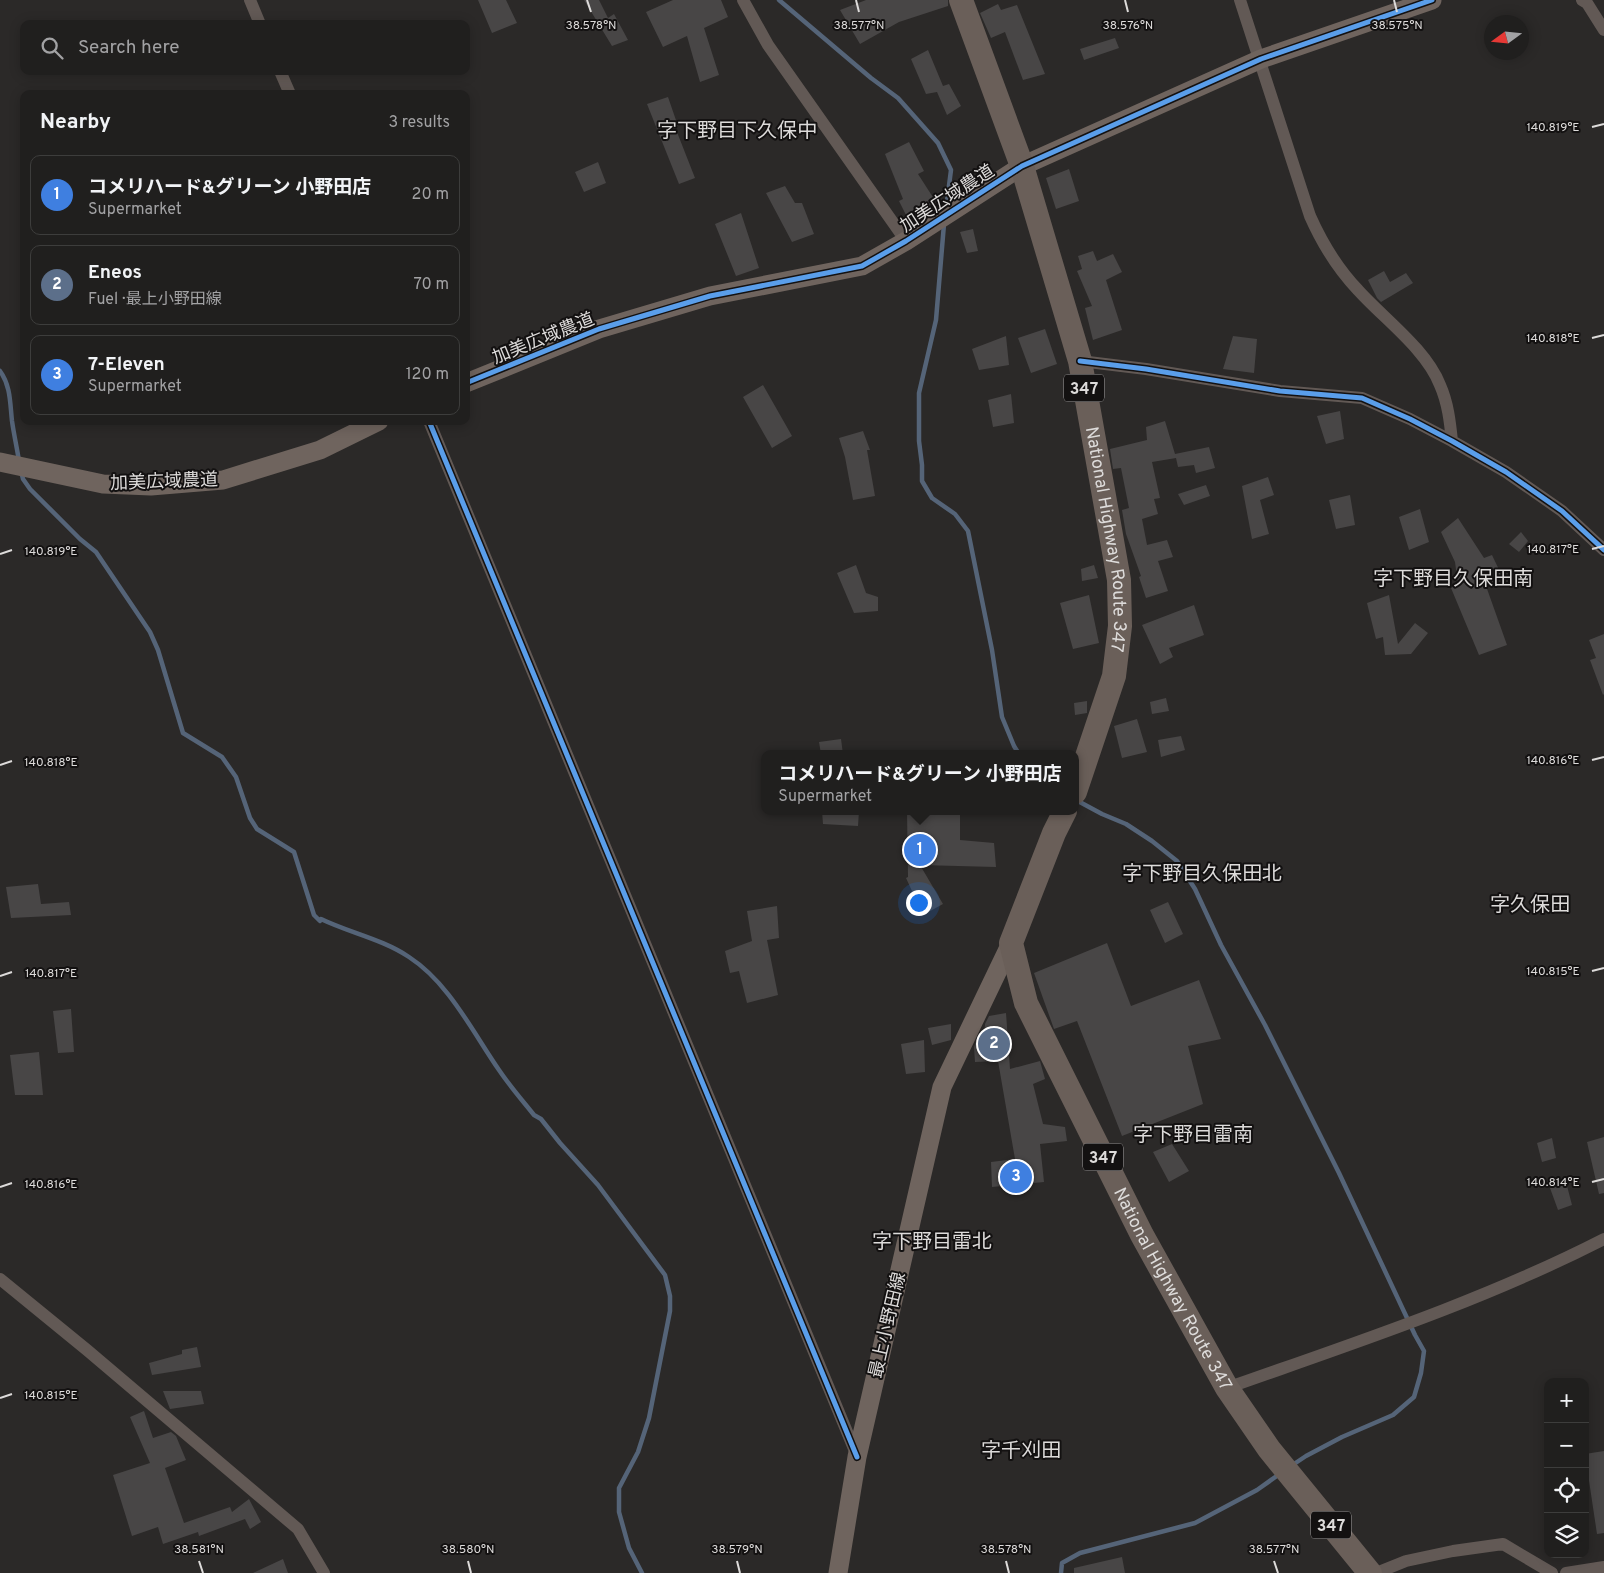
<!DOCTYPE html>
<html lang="en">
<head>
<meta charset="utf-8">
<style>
	:root { --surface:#201f1e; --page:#2d2c2b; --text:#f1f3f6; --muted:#a2a2a4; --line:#3d3d3c; --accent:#2563eb }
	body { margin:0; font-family:Overpass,"Noto Sans JP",sans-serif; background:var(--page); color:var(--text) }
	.controls { position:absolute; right:15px; bottom:15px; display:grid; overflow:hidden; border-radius:10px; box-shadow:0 2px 12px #0003 }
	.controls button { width:45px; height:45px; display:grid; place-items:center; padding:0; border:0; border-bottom:1px solid var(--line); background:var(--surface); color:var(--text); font:25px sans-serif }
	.compass { position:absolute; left:1484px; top:15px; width:45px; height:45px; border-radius:50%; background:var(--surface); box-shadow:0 2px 12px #0003; rotate:255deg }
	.you { position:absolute; left:918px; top:902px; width:18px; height:18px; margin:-12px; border:4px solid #fff; border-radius:50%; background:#1a73e8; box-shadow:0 0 0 8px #1a73e833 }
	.badge { display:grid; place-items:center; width:32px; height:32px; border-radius:50%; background:var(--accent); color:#fff; font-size:16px; font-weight:700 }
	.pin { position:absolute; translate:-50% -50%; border:2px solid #fff; box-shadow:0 1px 5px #0006 }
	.popup { position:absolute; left:761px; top:750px; width:318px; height:65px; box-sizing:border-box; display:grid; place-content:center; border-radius:10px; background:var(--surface); filter:drop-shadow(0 1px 4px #0005); font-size:16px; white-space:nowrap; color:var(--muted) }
	.popup b { font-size:19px; color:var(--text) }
	.popup::after { content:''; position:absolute; left:50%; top:100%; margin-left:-10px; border:10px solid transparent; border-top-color:var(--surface) }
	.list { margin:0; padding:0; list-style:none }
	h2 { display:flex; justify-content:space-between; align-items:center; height:65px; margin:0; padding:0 20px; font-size:21px }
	h2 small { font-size:16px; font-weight:400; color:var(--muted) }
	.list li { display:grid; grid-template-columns:32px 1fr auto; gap:15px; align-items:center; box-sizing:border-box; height:80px; margin:0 10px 10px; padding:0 10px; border:1px solid var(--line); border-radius:10px }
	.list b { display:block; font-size:19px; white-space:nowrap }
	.list p { margin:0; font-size:16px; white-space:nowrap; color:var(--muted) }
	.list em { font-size:16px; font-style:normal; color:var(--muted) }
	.icon { flex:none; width:28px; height:28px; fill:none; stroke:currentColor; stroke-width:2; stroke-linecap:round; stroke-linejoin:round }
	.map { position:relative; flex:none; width:1604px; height:1573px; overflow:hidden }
	.search { position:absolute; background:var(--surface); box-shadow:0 2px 12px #0003; left:20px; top:20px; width:450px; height:55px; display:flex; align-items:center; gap:12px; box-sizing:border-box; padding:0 18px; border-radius:10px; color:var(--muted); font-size:19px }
	.panel { position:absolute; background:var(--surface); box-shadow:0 2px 12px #0003; left:20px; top:90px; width:450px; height:335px; border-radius:10px }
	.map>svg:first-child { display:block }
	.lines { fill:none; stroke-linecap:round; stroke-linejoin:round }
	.stream { stroke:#556478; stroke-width:4.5 }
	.building { fill:#484646 }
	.street { stroke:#625955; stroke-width:12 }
	.secondary { stroke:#6f645e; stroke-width:19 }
	.highway { stroke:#6a5f59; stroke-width:24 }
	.cycleway-casing { stroke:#131111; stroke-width:8 }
	.cycleway { stroke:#5a9eea; stroke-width:5 }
	.ticks { fill:none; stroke:#dddbda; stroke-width:2 }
	.labels { text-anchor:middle; stroke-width:4; stroke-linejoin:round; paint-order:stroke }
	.shield { fill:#131111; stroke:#a09e9e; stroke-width:1 }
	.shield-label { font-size:16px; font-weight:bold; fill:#dddbda }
	.street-label { font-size:18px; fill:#dddbda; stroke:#131111 }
	.quarter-label { font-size:20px; fill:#dddbda; stroke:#131111 }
	.ticks-label { font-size:12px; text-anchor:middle; fill:#dddbda; stroke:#131111; stroke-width:4; stroke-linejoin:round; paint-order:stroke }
</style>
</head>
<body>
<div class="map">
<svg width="1604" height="1573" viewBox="0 0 1604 1573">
	<rect width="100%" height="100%" fill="#2b2928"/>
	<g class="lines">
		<path class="stream" d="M779 0 871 78 898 98 938 143 951 170 946 209
			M944 224 936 320 919 393V441L922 465V481L932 498 955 514 968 531 992 650 1002 717 1014 746 1019 754
			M0 371C11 386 10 404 12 421 14 435 17 448 19 461
			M21 471 23 479 30 489 80 539 96 552 150 632 158 650 183 733 222 757 236 777 250 818 257 829 294 852 314 915 320 921 321 919C350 933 382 939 409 957 449 983 472 1031 499 1070 509 1085 522 1100 534 1115L541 1119 560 1143 598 1185 665 1275 670 1296V1311L649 1418 638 1452 619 1488V1512L629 1548 642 1573
			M1076 800 1102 814 1126 824 1152 841 1177 861 1195 889 1221 945 1265 1025 1339 1173 1415 1335 1424 1351 1421 1373 1414 1397 1393 1415 1342 1437 1306 1456 1291 1466
			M1061 1573 1062 1563 1080 1553 1195 1523 1257 1490 1281 1473"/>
	</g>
	<path class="building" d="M478 0H506L517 23 492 33Z
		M584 0H599L608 18 614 14 628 40 612 46Z
		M673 0H721L728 17 704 28 719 75 700 82 687 36 663 47 646 12Z
		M866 0H948V6L899 22 860 44 840 10Z
		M998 4 1001 10 1017 5 1045 74 1023 80 1005 32 991 38 980 13Z
		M1115 38 1119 48 1084 60 1080 49Z
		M928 50 943 86 949 84 961 106 947 115 937 92 926 94 911 59Z
		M668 97 678 126 675 127 695 178 679 184 647 104Z
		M909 142 924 171 918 174 936 202 908 219 899 201 903 199 885 154Z
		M598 162 606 183 584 192 575 172Z
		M1069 169 1079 201 1056 209 1046 178Z
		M785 186 795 203H802L814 234 792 242 766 193Z
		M741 213 759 268 736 276 715 224Z
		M973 229 978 251 967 253 960 232Z
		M1093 251 1097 261 1113 254 1122 272 1106 280 1122 330 1093 340 1085 308 1092 306 1077 271 1082 269 1078 256Z
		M1384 271 1390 282 1406 273 1413 283 1381 302 1377 298 1368 280Z
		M1045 329 1057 364 1031 373 1018 338Z
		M1006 336 1009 365 979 370 972 349Z
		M1233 336 1257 339 1254 373 1223 369Z
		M763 385 792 436 772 448 743 397Z
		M1011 394 1014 423 993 427 988 400Z
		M1340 411 1344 439 1326 444 1317 416Z
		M1165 421 1175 454 1209 447 1215 468 1196 473 1194 465 1178 467 1176 458 1152 462 1160 498 1154 499 1158 514 1142 519 1147 545 1167 540 1173 557 1158 561 1168 591 1146 598 1139 577 1141 576 1126 534 1122 510 1129 508 1121 468 1113 469 1110 449 1147 440 1146 427Z
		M863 431 870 450H867L875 496 853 500 845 457 839 438Z
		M1268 477 1274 495 1260 500 1269 534 1252 539 1242 486Z
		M1206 485 1210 496 1184 505 1178 494Z
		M1350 495 1355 525 1336 529 1329 500Z
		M1420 509 1429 542 1409 550 1399 517Z
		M1458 518 1484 558 1492 555 1502 576 1486 586 1507 645 1479 655 1451 588 1458 584 1455 562 1441 532Z
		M1521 532 1528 541 1519 552 1509 544Z
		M856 565 866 593 878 597V611L854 613 837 573Z
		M1094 565 1098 578 1082 581 1081 569Z
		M1089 595 1099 643 1073 649 1060 603Z
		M1389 595 1398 644 1415 623 1428 633 1411 654 1385 655 1383 637 1376 639 1367 603Z
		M1194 605 1204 635 1169 648 1173 657 1160 664 1142 625Z
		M1604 634V694L1603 695 1590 660 1596 658 1589 640Z
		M1166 698 1169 711 1152 714 1150 702Z
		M1087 701V713L1075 715 1074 703Z
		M1137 719 1147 752 1122 758 1114 726Z
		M1181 736 1185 750 1161 757 1158 740Z
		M841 739 843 754H821L819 742Z
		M822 811H859L858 826 823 824Z
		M907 811H960V840L994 843 996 867 920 865 943 904 923 915 906 878 908 877Z
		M38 884 41 904 69 902 71 915 11 918 6 887Z
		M1168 902 1183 934 1165 943 1150 910Z
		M777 906 779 938 767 940 778 995 747 1003 739 971 730 973 725 951 752 941 747 911Z
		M1107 943 1131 1006 1199 980 1221 1039 1188 1046 1203 1104 1122 1136 1077 1021 1054 1029 1034 973Z
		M71 1009 74 1052 58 1053 53 1011Z
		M1006 1013 1010 1069 1040 1061 1045 1079 1033 1084 1043 1124 1065 1127 1067 1141 1040 1144 1044 1182 992 1187 991 1162 1015 1159 998 1061 975 1062 974 1047 978 1037H984L985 1024 989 1016Z
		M951 1024V1040L932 1045 928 1028Z
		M924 1040 925 1072 906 1074 901 1044Z
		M39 1052 43 1095H15L10 1055Z
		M1604 1137V1193L1599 1194 1587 1142Z
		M1552 1138 1556 1158 1542 1162 1537 1143Z
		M1172 1144 1189 1171 1169 1182 1153 1152Z
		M1566 1182 1572 1205 1558 1210 1550 1188Z
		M197 1347 201 1367 152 1375 149 1363 182 1354V1350Z
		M163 1391H201L204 1404 170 1409Z
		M144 1411 153 1438 171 1432 176 1436 186 1460 165 1468 184 1523 230 1507 232 1512 249 1499 261 1522 250 1529 245 1519 199 1536 198 1532 163 1544 158 1527 132 1536 113 1475 150 1463 130 1417Z
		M1604 1451V1533L1597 1534 1585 1454Z
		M1122 1557 1125 1573H1074V1568Z
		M283 1559 288 1573H253Z"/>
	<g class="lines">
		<path class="street" d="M250 0 260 24
			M743 0 768 45 906 241
			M1240 0 1310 216C1322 243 1337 268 1358 290 1383 318 1426 349 1440 385 1448 403 1450 422 1452 441
			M1582 0 1587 3 1604 30
			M280 71 290 94
			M1080 361 1146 369 1280 391 1362 398 1410 419 1452 441 1506 472 1562 511 1604 550
			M429 421 857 1456
			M0 1279 87 1350 298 1529 324 1573
			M1227 1388C1354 1343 1483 1301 1604 1239
			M1376 1573 1406 1561 1453 1551 1503 1544 1552 1573
			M1566 1573 1604 1567"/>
		<path class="secondary" d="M466 383 599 329 710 296 862 266 906 241 1022 166 1261 59 1432 0
			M0 462 103 484 151 486 223 480 320 450 379 421
			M838 1573 857 1457 942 1087 1011 943"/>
		<g class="highway">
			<path id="s1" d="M961 0 1022 166 1080 361 1119 580 1120 626 1114 676 1075 792"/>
			<path id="s2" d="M1065 811 1054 833 1011 943 1026 1003 1142 1235 1227 1388 1269 1449 1370 1573"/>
		</g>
		<g class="cycleway-casing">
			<path id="cycleway" d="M1080 361 1146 369 1280 391 1362 398 1410 419 1452 441 1506 472 1562 511 1604 550
				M466 383 599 329 710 296 862 266 906 241 1022 166 1261 59 1432 0
				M429 421 857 1457"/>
		</g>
		<use href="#cycleway" class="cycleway"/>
	</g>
	<path class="ticks" d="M587 0 591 12M856 0 859 12M1125 0 1128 12M1394 0 1397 12M1592 127 1604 124M1592 338 1604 335M1592 549 1604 546M0 554 12 550M1592 760 1604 757M0 765 12 761M1592 971 1604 968M0 976 12 972M1592 1182 1604 1179M0 1187 12 1183M0 1398 12 1394M199 1561 203 1573M468 1561 471 1573M737 1561 740 1573M1006 1561 1009 1573M1274 1561 1278 1573"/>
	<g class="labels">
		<g class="shield">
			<rect x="1064" y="374.5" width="40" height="27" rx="4"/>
			<rect x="1083" y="1143.5" width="40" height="27" rx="4"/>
			<rect x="1311" y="1511.5" width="40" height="27" rx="4"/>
		</g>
		<g class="shield-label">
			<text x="1084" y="394">347</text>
			<text x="1103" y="1163">347</text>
			<text x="1331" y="1531">347</text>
		</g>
		<g class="street-label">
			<text transform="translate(947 198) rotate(-33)" y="6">加美広域農道</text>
			<text transform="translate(543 338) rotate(-22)" y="6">加美広域農道</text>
			<text transform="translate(164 481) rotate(-2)" y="6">加美広域農道</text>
			<text dy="6" stroke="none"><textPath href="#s1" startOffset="561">National Highway Route 347</textPath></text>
			<text dy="6" stroke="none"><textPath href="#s2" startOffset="526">National Highway Route 347</textPath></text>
			<text transform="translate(887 1325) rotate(-77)" y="6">最上小野田線</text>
		</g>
		<g class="quarter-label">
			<text x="737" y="137">字下野目下久保中</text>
			<text x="1453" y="585">字下野目久保田南</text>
			<text x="1202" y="880">字下野目久保田北</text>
			<text x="1530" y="911">字久保田</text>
			<text x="1193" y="1141">字下野目雷南</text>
			<text x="932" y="1248">字下野目雷北</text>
			<text x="1021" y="1457">字千刈田</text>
		</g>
	</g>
	<g class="ticks-label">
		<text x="1397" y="29">38.575°N</text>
		<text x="591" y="29">38.578°N</text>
		<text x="859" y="29">38.577°N</text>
		<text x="1128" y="29">38.576°N</text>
		<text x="1553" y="131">140.819°E</text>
		<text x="1553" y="342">140.818°E</text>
		<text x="1553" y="553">140.817°E</text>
		<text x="51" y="555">140.819°E</text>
		<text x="1553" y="764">140.816°E</text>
		<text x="51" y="766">140.818°E</text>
		<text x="1553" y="975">140.815°E</text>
		<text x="51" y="977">140.817°E</text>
		<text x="1553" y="1186">140.814°E</text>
		<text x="51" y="1188">140.816°E</text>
		<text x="51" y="1399">140.815°E</text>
		<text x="199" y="1553">38.581°N</text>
		<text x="468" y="1553">38.580°N</text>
		<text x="737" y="1553">38.579°N</text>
		<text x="1006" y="1553">38.578°N</text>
		<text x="1274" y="1553">38.577°N</text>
	</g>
</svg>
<div class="controls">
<button>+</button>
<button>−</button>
<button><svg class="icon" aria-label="locate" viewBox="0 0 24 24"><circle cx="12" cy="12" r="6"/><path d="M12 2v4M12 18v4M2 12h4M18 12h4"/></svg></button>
<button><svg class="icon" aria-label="layers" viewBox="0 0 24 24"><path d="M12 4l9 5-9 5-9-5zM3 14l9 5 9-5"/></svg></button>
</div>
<svg class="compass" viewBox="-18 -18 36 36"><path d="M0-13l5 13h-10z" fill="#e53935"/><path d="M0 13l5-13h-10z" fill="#a2a2a4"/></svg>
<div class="you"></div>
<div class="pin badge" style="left:920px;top:850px;background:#3f7fe0">1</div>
<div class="popup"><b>コメリハード&amp;グリーン 小野田店</b>Supermarket</div>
<div class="pin badge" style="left:994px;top:1044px;background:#5c6f8a">2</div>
<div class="pin badge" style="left:1016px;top:1177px;background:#3f7fe0">3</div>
<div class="search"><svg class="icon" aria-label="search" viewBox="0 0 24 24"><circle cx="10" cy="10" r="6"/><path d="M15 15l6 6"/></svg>Search here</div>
<section class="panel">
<h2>Nearby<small>3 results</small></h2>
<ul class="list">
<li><span class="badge" style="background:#3f7fe0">1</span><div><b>コメリハード&amp;グリーン 小野田店</b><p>Supermarket</p></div><em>20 m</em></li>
<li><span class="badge" style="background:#5c6f8a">2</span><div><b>Eneos</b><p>Fuel · 最上小野田線</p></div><em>70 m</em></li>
<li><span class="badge" style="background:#3f7fe0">3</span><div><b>7-Eleven</b><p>Supermarket</p></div><em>120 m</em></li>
</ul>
</section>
</div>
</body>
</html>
